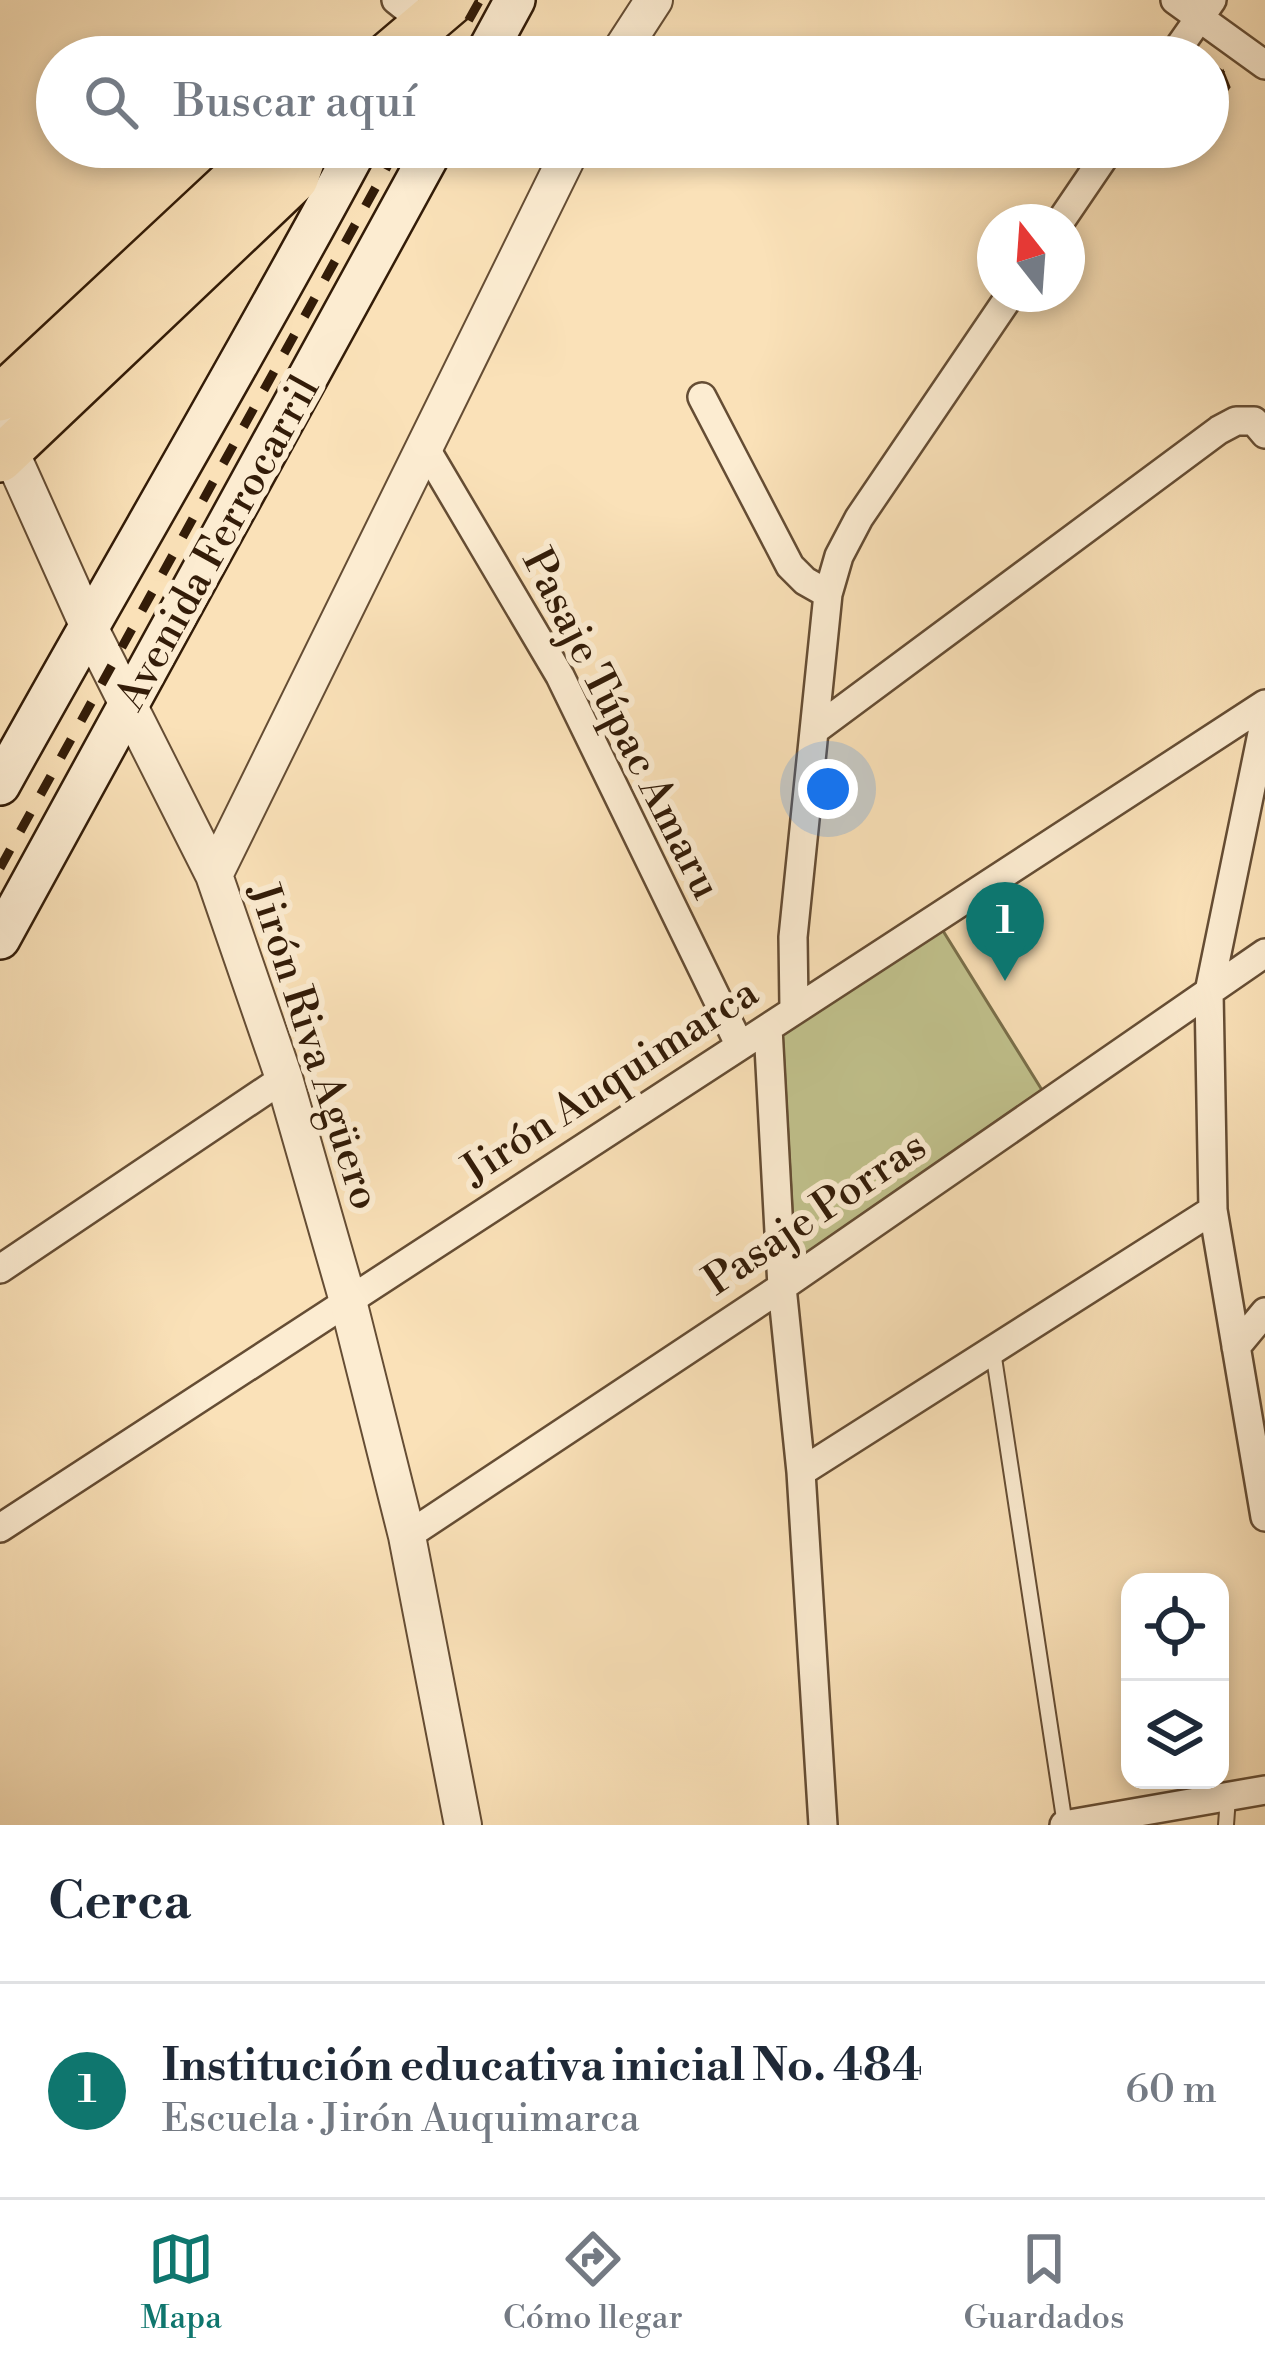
<!DOCTYPE html>
<html lang="es">
<head>
<meta charset="utf-8">
<style>
	:root { --surface:#fff; --page:#f2f2f3; --text:#1f2937; --muted:#747a83; --line:#e0e1e3; --accent:#0f766e }
	body { margin:0; font-family:"Libre Bodoni",serif; background:var(--page); color:var(--text) }
	.controls { position:absolute; right:36px; bottom:36px; display:grid; overflow:hidden; border-radius:24px; box-shadow:0 6px 18px #0003 }
	.controls button { width:108px; height:108px; display:grid; place-items:center; padding:0; border:0; border-bottom:3px solid var(--line); background:var(--surface); color:var(--text); font:60px sans-serif }
	.compass { position:absolute; left:977px; top:204px; width:108px; height:108px; border-radius:50%; background:var(--surface); box-shadow:0 6px 18px #0003; rotate:343deg }
	.you { position:absolute; left:828px; top:789px; width:42px; height:42px; margin:-30px; border:9px solid #fff; border-radius:50%; background:#1a73e8; box-shadow:0 0 0 18px #1a73e833 }
	.badge { display:grid; place-items:center; width:78px; height:78px; border-radius:50%; background:var(--accent); color:#fff; font-size:39px; font-weight:700 }
	.pin { position:absolute; translate:-50% -99px; filter:drop-shadow(0 3px 6px #0008) }
	.pin::after { content:''; position:absolute; top:63px; width:42px; height:36px; background:inherit; clip-path:polygon(0 0,100% 0,50% 100%) }
	.list { margin:0; padding:0; list-style:none }
	h2 { display:flex; justify-content:space-between; align-items:center; height:156px; margin:0; padding:0 48px; font-size:51px }
	h2 small { font-size:39px; font-weight:400; color:var(--muted) }
	.list li { display:grid; grid-template-columns:78px 1fr auto; gap:36px; align-items:center; box-sizing:border-box; height:216px; padding:0 48px; border-top:3px solid var(--line) }
	.list b { display:block; font-size:45px; white-space:nowrap }
	.list p { margin:0; font-size:39px; white-space:nowrap; color:var(--muted) }
	.list em { font-size:39px; font-style:normal; color:var(--muted) }
	.icon { flex:none; width:66px; height:66px; fill:none; stroke:currentColor; stroke-width:2; stroke-linecap:round; stroke-linejoin:round }
	.map { position:relative; flex:none; width:1265px; height:1825px; overflow:hidden }
	.search { position:absolute; background:var(--surface); box-shadow:0 6px 18px #0003; left:36px; right:36px; top:36px; height:132px; display:flex; align-items:center; gap:30px; box-sizing:border-box; padding:0 42px; border-radius:66px; color:var(--muted); font-size:45px }
	.sheet { height:372px; background:var(--surface) }
	nav { display:flex; justify-content:space-around; align-items:center; box-sizing:border-box; height:168px; border-top:3px solid var(--line); background:var(--surface); font-size:33px; color:var(--muted) }
	nav a { display:grid; justify-items:center; gap:6px }
	nav .on { color:var(--accent) }
	.map>svg:first-child { display:block }
	.green { fill:#c1c28d; stroke:#7a6f4a; stroke-width:3 }
	.lines { fill:none; stroke-linecap:round; stroke-linejoin:round }
	.service-casing { stroke:#654d34; stroke-width:18 }
	.minor-casing { stroke:#654d34; stroke-width:32 }
	.tertiary-casing { stroke:#654d34; stroke-width:40 }
	.secondary-casing { stroke:#331c08; stroke-width:44 }
	.primary-casing { stroke:#331c08; stroke-width:50 }
	.service { stroke:#fcecd1; stroke-width:14 }
	.minor { stroke:#fcecd1; stroke-width:27 }
	.tertiary { stroke:#fcecd1; stroke-width:36 }
	.secondary { stroke:#fcecd1; stroke-width:39 }
	.primary { stroke:#fae1b8; stroke-width:45 }
	.rail { stroke:#331c08; stroke-width:9; stroke-dasharray:21 21; stroke-linecap:butt }
	.shaded-wall { fill:#996e50; stroke:#331c08; stroke-width:3 }
	.building { fill:#db9d73; stroke:#331c08; stroke-width:3 }
	.labels { text-anchor:middle; stroke-width:12; stroke-linejoin:round; paint-order:stroke }
	.street-label { font-size:42px; fill:#331c08; stroke:#fcecd1 }
</style>
</head>
<body>
<div class="map">
<svg width="1265" height="1825" viewBox="0 0 1265 1825">
	<rect width="100%" height="100%" fill="#fae1b8"/>
	<filter id="stains"><feTurbulence type="fractalNoise" baseFrequency=".00167" numOctaves="4"/><feColorMatrix values="0 0 0 0 .2 0 0 0 0 .09 0 0 0 0 .02 0 0 0 .5 -.17"/></filter>
	<radialGradient id="worn" r=".72"><stop offset=".6" stop-color="#630" stop-opacity="0"/><stop offset="1" stop-color="#630" stop-opacity=".3"/></radialGradient>
	<path class="green" d="M940 926 1042 1090 795 1261 782 1028Z"/>
	<g class="lines">
		<g class="service-casing">
			<path id="service" d="M993 1351 1065 1825
				M1226 1825 1228 1797"/>
		</g>
		<g class="minor-casing">
			<path id="minor" d="M396 0 425 23
				M1175 0 1265 65
				M1172 57 1212 0
				M1060 222 1111 147
				M702 397 790 566 805 581 828 594
				M423 444 560 676 740 1046
				M1265 719 1209 992 1213 1210 1265 1517
				M815 730 1219 430 1236 421H1254L1265 434
				M794 1008 793 937 828 594 839 556 859 518 1011 294
				M768 1028 782 1287 801 1472 823 1825
				M0 1269 284 1078
				M1236 1347 1265 1312
				M801 1472 1213 1210
				M0 1528 1265 704
				M407 1536 782 1287 1265 953
				M1064 1825 1265 1790"/>
		</g>
		<g class="tertiary-casing">
			<path id="tertiary" d="M617 57 654 0
				M0 429 88 625 214 875 284 1078 348 1301 407 1536 463 1825
				M214 875 572 147"/>
		</g>
		<g class="secondary-casing">
			<path id="secondary" d="M484 57 515 0
				M0 785C118 572 243 362 358 147
				M0 939 434 147"/>
		</g>
		<g class="primary-casing">
			<path id="primary" d="M386 57 453 0
				M0 398 269 147
				M0 459 295 179 306 147"/>
		</g>
		<use href="#service" class="service"/>
		<use href="#minor" class="minor"/>
		<use href="#tertiary" class="tertiary"/>
		<use href="#secondary" class="secondary"/>
		<use href="#primary" class="primary"/>
		<path class="rail" d="M448 57 480 0
			M0 868 398 147"/>
	</g>
	<path class="shaded-wall" d="M1223 72 1229 87 1208 117V94Z"/>
	<path class="building" d="M1208 62 1223 72 1208 94Z"/>
	<g class="labels">
		<g class="street-label">
			<text transform="translate(216 542) rotate(-61)" y="15">Avenida Ferrocarril</text>
			<text transform="translate(623 723) rotate(63)" y="15">Pasaje Túpac Amaru</text>
			<text transform="translate(316 1046) rotate(72)" y="15">Jirón Riva Agüero</text>
			<text transform="translate(609 1080) rotate(-33)" y="15">Jirón Auquimarca</text>
			<text transform="translate(814 1212) rotate(-34)" y="15">Pasaje Porras</text>
		</g>
	</g>
	<rect width="100%" height="100%" filter="url(#stains)"/>
	<rect width="100%" height="100%" fill="url(#worn)"/>
</svg>
<div class="controls">
<button><svg class="icon" aria-label="locate" viewBox="0 0 24 24"><circle cx="12" cy="12" r="6"/><path d="M12 2v4M12 18v4M2 12h4M18 12h4"/></svg></button>
<button><svg class="icon" aria-label="layers" viewBox="0 0 24 24"><path d="M12 4l9 5-9 5-9-5zM3 14l9 5 9-5"/></svg></button>
</div>
<svg class="compass" viewBox="-18 -18 36 36"><path d="M0-13l5 13h-10z" fill="#e53935"/><path d="M0 13l5-13h-10z" fill="#747a83"/></svg>
<div class="you"></div>
<div class="pin badge" style="left:1005px;top:981px">1</div>
<div class="search"><svg class="icon" aria-label="search" viewBox="0 0 24 24"><circle cx="10" cy="10" r="6"/><path d="M15 15l6 6"/></svg>Buscar aquí</div>
</div>
<section class="sheet">
<h2>Cerca<small></small></h2>
<ul class="list">
<li><span class="badge">1</span><div><b>Institución educativa inicial No. 484</b><p>Escuela · Jirón Auquimarca</p></div><em>60 m</em></li>
</ul>
</section>
<nav>
<a class="on"><svg class="icon" aria-label="map" viewBox="0 0 24 24"><path d="M3 6l6-2 6 2 6-2v14l-6 2-6-2-6 2zM9 4v14M15 6v14"/></svg>Mapa</a>
<a><svg class="icon" aria-label="directions" viewBox="0 0 24 24"><path d="M12 3l9 9-9 9-9-9zM9 14v-3h6M13 9l2 2-2 2"/></svg>Cómo llegar</a>
<a><svg class="icon" aria-label="saved" viewBox="0 0 24 24"><path d="M7 4h10v16l-5-4-5 4z"/></svg>Guardados</a>
</nav>
</body>
</html>
